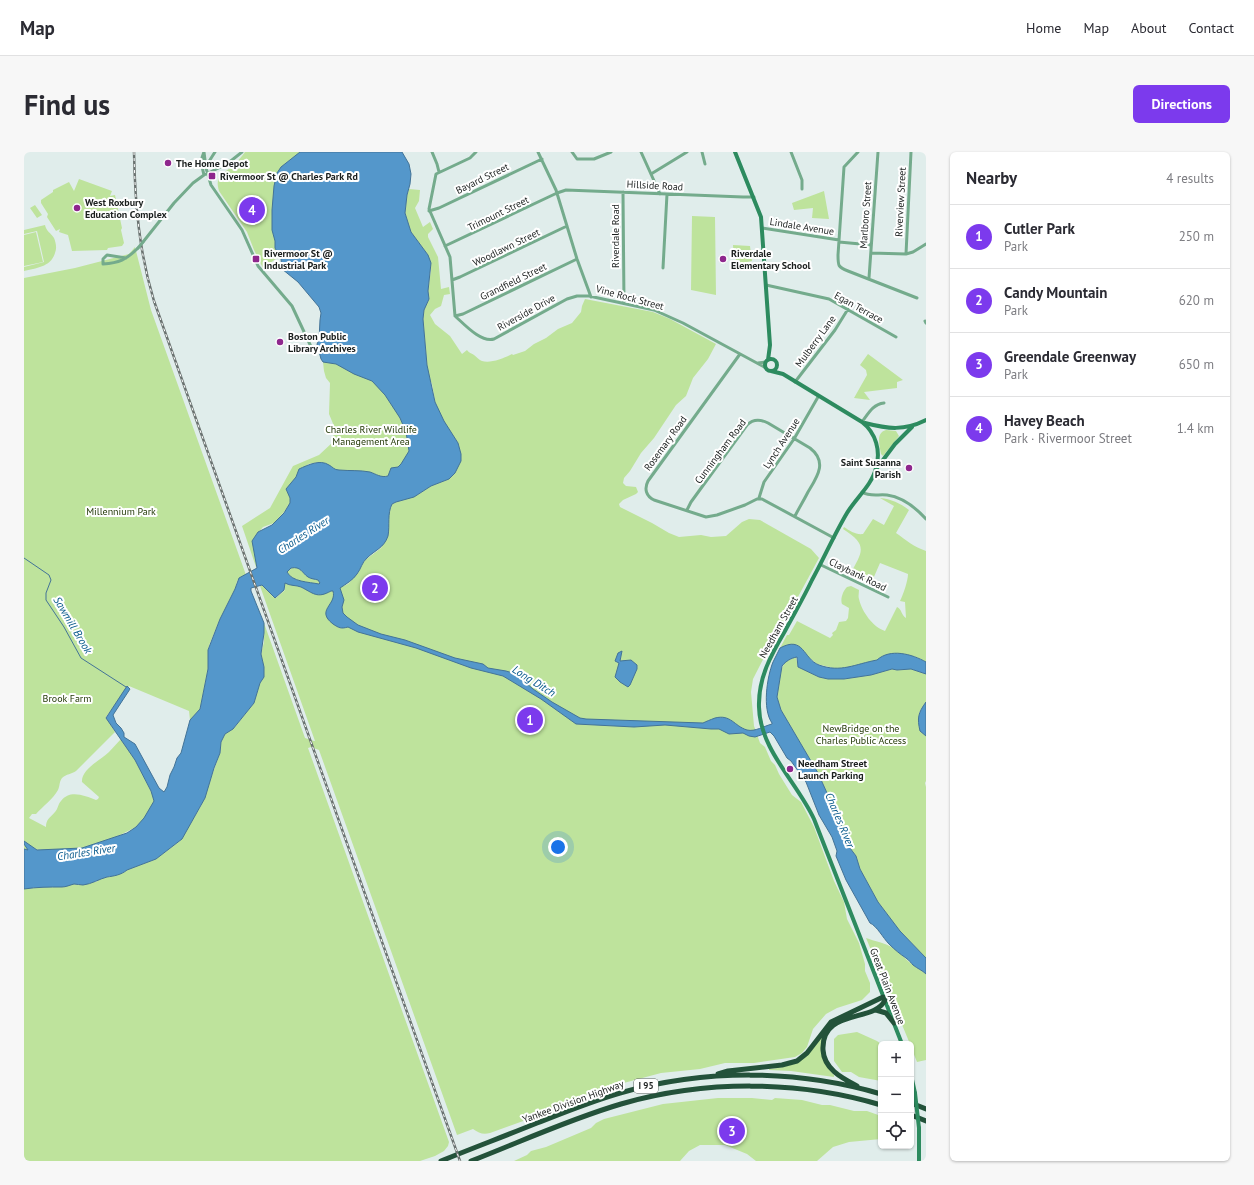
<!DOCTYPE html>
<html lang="en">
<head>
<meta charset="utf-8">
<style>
	:root { --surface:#fff; --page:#f7f7f7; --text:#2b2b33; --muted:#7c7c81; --line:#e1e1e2; --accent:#7c3aed }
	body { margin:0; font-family:"PT Sans",sans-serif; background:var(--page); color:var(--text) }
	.controls { position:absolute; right:12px; bottom:12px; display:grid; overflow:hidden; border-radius:6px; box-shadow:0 1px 3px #0004 }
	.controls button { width:36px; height:36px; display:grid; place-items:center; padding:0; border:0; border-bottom:1px solid var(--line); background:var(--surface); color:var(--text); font:20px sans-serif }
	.you { position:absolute; left:534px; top:695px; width:14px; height:14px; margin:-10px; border:3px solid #fff; border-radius:50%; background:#1a73e8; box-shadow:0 0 0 6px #1a73e833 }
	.badge { display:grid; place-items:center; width:26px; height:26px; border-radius:50%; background:var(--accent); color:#fff; font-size:13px; font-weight:700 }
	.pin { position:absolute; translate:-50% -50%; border:2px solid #fff; box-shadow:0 1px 4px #0006 }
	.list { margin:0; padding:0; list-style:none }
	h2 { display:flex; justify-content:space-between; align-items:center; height:52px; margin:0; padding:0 16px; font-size:17px }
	h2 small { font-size:13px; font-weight:400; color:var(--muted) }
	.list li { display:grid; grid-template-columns:26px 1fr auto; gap:12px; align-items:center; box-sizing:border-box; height:64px; padding:0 16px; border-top:1px solid var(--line) }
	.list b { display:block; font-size:15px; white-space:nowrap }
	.list p { margin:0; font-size:13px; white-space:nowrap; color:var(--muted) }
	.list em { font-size:13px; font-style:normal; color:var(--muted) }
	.icon { flex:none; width:22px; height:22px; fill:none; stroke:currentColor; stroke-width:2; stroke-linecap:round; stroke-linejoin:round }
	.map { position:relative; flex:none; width:902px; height:1009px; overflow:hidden; border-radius:6px }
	header { display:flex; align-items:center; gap:24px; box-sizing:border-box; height:56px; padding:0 20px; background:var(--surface); border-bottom:1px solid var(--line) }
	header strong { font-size:19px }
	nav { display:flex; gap:22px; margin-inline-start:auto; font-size:14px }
	.intro { display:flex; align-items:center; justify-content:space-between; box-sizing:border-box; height:96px; padding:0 24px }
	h1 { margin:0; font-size:28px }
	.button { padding:10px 18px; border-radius:6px; background:var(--accent); color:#fff; font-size:14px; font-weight:700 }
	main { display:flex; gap:24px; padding:0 24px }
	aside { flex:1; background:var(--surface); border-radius:6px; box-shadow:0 1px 3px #0004 }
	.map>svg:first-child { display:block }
	.green { fill:#bee39c }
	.water { fill:#5497cb; stroke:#437397; fill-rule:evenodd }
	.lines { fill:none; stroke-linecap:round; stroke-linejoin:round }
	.stream { stroke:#437397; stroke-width:1 }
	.street { stroke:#74ab8c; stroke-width:3 }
	.secondary { stroke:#2d8b5f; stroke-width:4 }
	.highway { stroke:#23523a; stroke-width:5 }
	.rail-casing { stroke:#6a7270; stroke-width:2.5 }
	.rail { stroke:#fff; stroke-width:1; stroke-dasharray:3; stroke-linecap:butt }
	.street-bridge { stroke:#74ab8c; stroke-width:3 }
	.secondary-bridge { stroke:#2d8b5f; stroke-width:4 }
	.poi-dot { fill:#8e278d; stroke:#fff; stroke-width:1.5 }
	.labels { text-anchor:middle; stroke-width:4; stroke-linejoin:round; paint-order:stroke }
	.shield { fill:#fff; stroke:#5f6262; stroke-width:1 }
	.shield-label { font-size:9px; font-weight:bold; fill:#1b1f1e }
	.poi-label { font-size:10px; font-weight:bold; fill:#1b1f1e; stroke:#fff; text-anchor:start }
	.street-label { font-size:10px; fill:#1b1f1e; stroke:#fff }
	.park-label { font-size:10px; fill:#1e3400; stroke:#fff }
	.water-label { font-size:11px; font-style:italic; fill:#07598b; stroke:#fff }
</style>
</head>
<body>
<header>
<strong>Map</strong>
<nav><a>Home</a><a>Map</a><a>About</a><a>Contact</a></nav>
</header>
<div class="intro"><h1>Find us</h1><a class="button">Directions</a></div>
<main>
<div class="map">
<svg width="902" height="1009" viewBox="0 0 902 1009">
	<rect width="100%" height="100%" fill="#e0edeb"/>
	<path class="green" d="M221 0H277L263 10 255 19 256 104 239 116 230 98 223 80 195 39C190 22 200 22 210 13 214 9 218 4 221 0Z
		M55 27 88 39 86 44 91 43 98 76 97 78 100 91 98 94 84 96 83 98 48 99 44 83 35 80 36 77 32 79 23 65 24 62 17 51V48L29 40V38L45 30 50 39Z
		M385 37 396 38 395 49 391 56 399 75 406 70 409 77 404 82V85L414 105 417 137 425 135 426 142 420 143 417 154 411 157 406 163 411 172 426 184 438 202 443 198C445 201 447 201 450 203 453 205 455 208 458 209 466 212 481 206 488 202L489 203 501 199 510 192 522 186 534 177 548 171 557 160 558 154 561 147 629 160 646 167 692 192 684 207 669 226 662 244 652 253 630 286 617 301 606 319 600 326 599 331 602 334 612 335 614 340 612 342 599 348 595 352 596 355 628 371 645 381 655 385 677 383 687 385 702 384 718 370 725 367 736 368 787 397 795 406 755 480 748 490 729 527 727 540 730 574 736 591 741 595 747 609 751 613 755 622 768 643 777 650 790 675 810 729 820 750 823 767 835 791 841 812V819L846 831V840L838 848 813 856 802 862 789 877 783 895 778 901 771 905 730 911H701L676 917 637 921 581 936 576 939 557 944 536 954 515 960 502 968 466 981C459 983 455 981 449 977L433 983 295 598 287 595 284 596 425 990 424 994 420 999 411 1004 396 1009H0V737L16 735H40L49 732 60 733 67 730H72L76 727 99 721 103 718 132 707 156 689 177 654 196 601 197 590 201 582 211 575 230 551 236 531 240 525V515L237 502 240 490V471L281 586 290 589H291L236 434 239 433 249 445 252 446 261 438 260 431 277 435 290 441 305 440 324 432 334 421 340 409 357 396 363 385 365 361 368 352 372 350 395 342 407 334 425 327 431 321 435 296 434 291 417 265 411 250 408 232 404 223 399 167 400 158 405 147 404 139 407 117 404 103 387 80 381 61 383 43Z
		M800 39 805 67 788 66 789 56 770 58 768 51Z
		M11 53 18 63 13 66 6 56Z
		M668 64 691 65 692 143 667 138Z
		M21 73C22 79 27 81 30 86 32 91 33 96 31 101 27 115 12 116 0 119V115L20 110 13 79 0 82V78Z
		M12 80 19 110 0 114V83Z
		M709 93 726 94 728 109 723 110V112H712V107L710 106Z
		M111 95 127 158 222 423 217 425 213 429 212 435 196 467 186 491 184 498V517L176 557 166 568 165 559 105 534 82 565 91 580 52 619C48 622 42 622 38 626 35 630 36 634 34 638 29 647 19 654 12 662H8L5 666 22 675C22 667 26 666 31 660 34 657 34 652 37 649 46 637 61 644 72 648L74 647 75 645 58 630C57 617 77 608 85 600 89 596 93 591 97 587L111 608 130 645V649L121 666 112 675 92 685 58 696 38 699 0 697V126L51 116 105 102Z
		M296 189 345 223 384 269 385 306 364 324 360 325 329 326 306 316 297 310 284 312 267 350 260 360 250 371 239 375 229 387 233 412 232 415 218 374 246 356 269 314 295 303 309 290 310 274 305 262 306 231 302 226 300 219 299 210H300Z
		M844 202 879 228 873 230V236L840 240 846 248 830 246 843 223 842 218 836 213Z
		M862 278 872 279 875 284 859 304 857 302C856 294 851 281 862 278Z
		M856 346C867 347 876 351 885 358L872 381C882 388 890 395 902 399V510L892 505 879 502 833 514 813 517 793 512 787 507 758 495 756 496 763 483H765L773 469 806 486 809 483 808 481 812 478 815 470 822 469 824 466 825 456 818 452C816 447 819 439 823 435L827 434 835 438C835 441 834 444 835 447 838 460 849 475 861 479L873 455C878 457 877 463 882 466L881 450 876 449C879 443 884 429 884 422L856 411 846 434 826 422C839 399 844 393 819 377L820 375C826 379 832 383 839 382L849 367 860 373 870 354Z
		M267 416C277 414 278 421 284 425 287 427 291 427 294 428L296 431 295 432C285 431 268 430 263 420Z
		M772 505 774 515 795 525 804 527H820L847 523 868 517 873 518 887 517 902 522V550L895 561 900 582 902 584V629L901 631 902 635V806L876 779 854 750 836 717 832 704 826 696 821 681 794 621 757 558 753 545 757 518 761 510 769 506Z
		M842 786C850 789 862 791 869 796 877 801 882 808 889 813 894 817 898 818 902 822V908L893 910 887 895V892H886Z
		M833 880 853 889 857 892V929L835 925 827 920H818L810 909V887L814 883Z
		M799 882 797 897 807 920 810 923V925L767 919 745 918V917C776 914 782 907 799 882Z
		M694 946H728L748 948 751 946 778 948 798 953H806L830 959H843L857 964V987L825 990 809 995 793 1009H732L723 1002 701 993H676L665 999 656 1009H490L503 1003 507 999 522 995 567 976 572 971 580 967 639 952Z"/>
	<path class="water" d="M276 0H378L385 12 387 22 386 32 383 43 381 61 387 80 404 103 407 111 404 139 405 147 400 158 399 167 403 213 411 250 420 269 434 291 437 302V309L431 321 425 327 407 334 390 345 372 350 368 352C363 362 366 373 364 384 360 396 351 398 343 406 338 410 337 417 333 422 329 428 322 432 316 436L320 448 318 455 319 461 323 465 334 473 357 482 381 488 431 506 459 512 464 516 482 519 492 522 509 537 528 550 556 566 562 567 679 571C683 569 686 568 691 566 707 562 710 574 723 578 731 580 740 574 748 572V571C738 557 743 525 749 510 751 505 754 501 756 496 780 483 779 507 795 513 817 521 831 512 853 508 866 496 888 502 902 510V522L887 517 873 518 868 517 847 523 820 527H804L795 525 774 515 773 505C767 506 762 509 758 514L753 545 757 558 794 621 821 681 826 696 832 704 836 717 854 750 876 779 902 806V822C898 818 894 817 889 813 887 811 885 808 882 806 876 802 871 798 865 792 859 786 853 774 846 771L822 728 812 704 813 699 808 685 795 663 782 630 767 609 763 606 750 584 746 580 731 585 725 584 719 581 705 582 695 577H687L641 573 610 575 552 572 517 547 479 524 447 516 392 496 334 480 324 475C317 477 315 476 309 472 291 458 313 453 309 439H307C293 447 289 441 277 435 272 433 266 434 261 431L260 438 251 446 238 433 227 436V439L240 471V481L237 502 240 515V525L236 531 230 551 209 577 201 582 197 590 196 601 190 616 181 646 158 687 132 707 103 718C97 723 90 724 83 725 75 727 68 732 59 733 56 733 53 732 50 732 46 733 42 735 38 735 25 735 13 735 0 737V697L4 698 0 692V689L13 698 58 696 103 681 112 675 120 666 130 649 127 639 111 608 82 566 103 534 106 537 89 563 92 571 97 576 100 581V585L111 592 135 636 140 640 143 635 146 623 150 615 153 606 157 601 166 568 176 557 184 517V498L196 467 211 437 215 426 233 416 228 389 234 380 248 373 260 361 266 351V346L262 337 272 325 275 317C284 313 296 307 305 313 309 315 310 318 315 318 326 319 336 318 346 320 352 322 357 326 364 324L367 316 374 315 377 312 385 299 382 280 376 266 361 243 348 229 330 222 312 212 299 210 297 207 293 192 295 188 296 168 297 161 295 155 274 130 258 117 257 107 251 96V89L248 78V58L250 34 253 21 257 15ZM267 416C277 414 278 421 284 425 287 427 291 427 294 428L296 431 295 432C285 430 268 430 263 420Z
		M598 499 596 509 607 508 613 513V517L606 533 604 535 596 530 591 525 595 511 591 509 594 501Z
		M902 550V584L896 579C893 566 894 561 902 550Z"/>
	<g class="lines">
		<path class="stream" d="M0 406 25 423 27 428 22 441V448L40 475 57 506 102 535"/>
		<path class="street" d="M180 0 182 16 187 33 218 78 234 114 268 154 289 199
			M180 0C176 8 178 15 180 23
			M408 0 413 12 415 20
			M452 0 446 6 412 22 405 57 426 105 431 164C440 172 457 191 470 187L543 147 553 144H565L630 158 659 171 742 216
			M514 0 532 38 553 107 567 145
			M548 0 553 7H570L587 0
			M617 0 636 42
			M678 0 681 12
			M767 0 778 28V37
			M834 0 820 15 814 103C814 114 814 115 824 119L893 146
			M183 15 184 11 191 0
			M627 22 663 0
			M599 40 600 151
			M405 59 415 56 518 7
			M738 76 815 88
			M119 90 150 51 169 31 180 23 203 12 218 0
			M815 90 847 93
			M421 94 533 41 542 38 719 45H730
			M847 101 882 102 889 100 902 92
			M882 102 887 0
			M102 106 83 103 79 107V112C95 111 102 108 114 96
			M639 116 643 42
			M845 126 854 0
			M428 128 436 125 543 74
			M742 133 805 147 872 185
			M431 164 439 162 553 107
			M901 169 902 171
			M716 202 624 329C620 337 622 344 630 348L682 365 693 363 721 353 733 347H738L810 386
			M734 211 741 210
			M771 230 811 178 824 157
			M838 270C844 262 849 252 860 251
			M838 340C846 345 854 342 863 343 878 345 892 356 902 367
			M735 346 740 330 770 287 794 245
			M663 358 667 350 723 273C729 267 736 267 744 271L786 296C804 310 793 325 784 340 780 348 775 356 771 364
			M797 413 864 445"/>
		<path class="secondary" d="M711 0 737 65 746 193 744 208
			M741 213a6 6 0 1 1 12 0a6 6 0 1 1-12 0Z
			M747 219 759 222 838 270C852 281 857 299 852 316 848 333 832 346 823 361 810 383 800 406 788 428 780 445 770 462 761 479 747 503 734 526 735 555 736 598 773 630 790 667L878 892
			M841 271C864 277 880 279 902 268
			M853 316 871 292 888 275
			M887 923 891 941
			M895 976V1009"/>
		<path class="highway" d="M852 858 862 861 870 871
			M694 922 704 919 758 913 773 909 783 901 807 870 859 845
			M833 934C818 926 800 917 799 898 797 856 851 871 861 848
			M887 951 902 957
			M887 963 902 969
			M417 1009C449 996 481 984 513 971 541 960 568 949 596 941 681 917 772 917 857 942
			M447 1009C496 990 546 967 597 952 681 928 773 928 857 953"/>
		<g class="rail-casing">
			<path id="rail" d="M110 0C111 51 115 100 130 149L436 1009"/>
		</g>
		<use href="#rail" class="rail"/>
		<path class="street-bridge" d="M114 96 119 90"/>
		<path class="secondary-bridge" d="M891 941 895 976"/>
	</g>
	<g class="poi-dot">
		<circle cx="144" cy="11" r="4"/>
		<rect x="184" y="20" width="8" height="8" rx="2"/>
		<circle cx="53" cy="56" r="4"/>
		<rect x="228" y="103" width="8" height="8" rx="2"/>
		<circle cx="699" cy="107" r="4"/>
		<circle cx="256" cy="190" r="4"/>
		<circle cx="885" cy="316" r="4"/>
		<circle cx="766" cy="617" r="4"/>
	</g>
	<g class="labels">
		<rect class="shield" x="610" y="927" width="24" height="14" rx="3"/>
		<g class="shield-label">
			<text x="622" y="937">I 95</text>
		</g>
		<g class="poi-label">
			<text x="152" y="15">The Home Depot</text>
			<text x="196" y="28">Rivermoor St @ Charles Park Rd</text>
			<text x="61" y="54">West Roxbury<tspan x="61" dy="12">Education Complex</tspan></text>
			<text x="240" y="105">Rivermoor St @<tspan x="240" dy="12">Industrial Park</tspan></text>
			<text x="707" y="105">Riverdale<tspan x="707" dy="12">Elementary School</tspan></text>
			<text x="264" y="188">Boston Public<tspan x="264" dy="12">Library Archives</tspan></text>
			<text x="877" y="314" text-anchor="end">Saint Susanna<tspan x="877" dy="12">Parish</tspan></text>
			<text x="774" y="615">Needham Street<tspan x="774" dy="12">Launch Parking</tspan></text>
		</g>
		<g class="street-label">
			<text transform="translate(458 26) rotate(-26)" y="4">Bayard Street</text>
			<text transform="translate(631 33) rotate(3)" y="4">Hillside Road</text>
			<text transform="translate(876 50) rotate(-87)" y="4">Riverview Street</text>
			<text transform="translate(474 61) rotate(-26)" y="4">Trimount Street</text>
			<text transform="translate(841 63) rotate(-86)" y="4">Marlboro Street</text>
			<text transform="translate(778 74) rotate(9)" y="4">Lindale Avenue</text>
			<text transform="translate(591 84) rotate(-90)" y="4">Riverdale Road</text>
			<text transform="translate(482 95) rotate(-26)" y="4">Woodlawn Street</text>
			<text transform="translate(489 129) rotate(-26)" y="4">Grandfield Street</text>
			<text transform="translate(606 145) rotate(15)" y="4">Vine Rock Street</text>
			<text transform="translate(835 155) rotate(29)" y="4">Egan Terrace</text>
			<text transform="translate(502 160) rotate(-29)" y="4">Riverside Drive</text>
			<text transform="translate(791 189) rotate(-54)" y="4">Mulberry Lane</text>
			<text transform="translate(641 291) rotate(-54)" y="4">Rosemary Road</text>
			<text transform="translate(757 291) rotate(-57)" y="4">Lynch Avenue</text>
			<text transform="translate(696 299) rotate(-53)" y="4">Cunningham Road</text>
			<text transform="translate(834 422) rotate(26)" y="4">Claybank Road</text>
			<text transform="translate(754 475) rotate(-61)" y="4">Needham Street</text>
			<text transform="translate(864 834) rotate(69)" y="4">Great Plain Avenue</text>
			<text transform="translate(549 949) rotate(-20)" y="4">Yankee Division Highway</text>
		</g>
		<g class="park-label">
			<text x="347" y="281">Charles River Wildlife<tspan x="347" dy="12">Management Area</tspan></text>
			<text x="97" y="363">Millennium Park</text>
			<text x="43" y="550">Brook Farm</text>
			<text x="837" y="580">NewBridge on the<tspan x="837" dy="12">Charles Public Access</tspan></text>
		</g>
		<g class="water-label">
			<text transform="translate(279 383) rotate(-33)" y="4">Charles River</text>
			<text transform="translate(49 473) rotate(59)" y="4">Sawmill Brook</text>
			<text transform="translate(510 529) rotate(32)" y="4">Long Ditch</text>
			<text transform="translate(816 668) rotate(67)" y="4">Charles River</text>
			<text transform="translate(62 700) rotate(-9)" y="4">Charles River</text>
		</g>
	</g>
</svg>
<div class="controls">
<button>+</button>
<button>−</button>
<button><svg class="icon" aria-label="locate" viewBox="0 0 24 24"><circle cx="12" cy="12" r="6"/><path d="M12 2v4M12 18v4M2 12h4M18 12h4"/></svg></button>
</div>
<div class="you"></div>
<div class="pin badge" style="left:506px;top:568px">1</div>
<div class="pin badge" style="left:351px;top:436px">2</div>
<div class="pin badge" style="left:708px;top:979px">3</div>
<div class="pin badge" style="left:228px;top:58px">4</div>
</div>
<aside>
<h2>Nearby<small>4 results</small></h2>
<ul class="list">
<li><span class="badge">1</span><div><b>Cutler Park</b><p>Park</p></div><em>250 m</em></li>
<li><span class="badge">2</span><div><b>Candy Mountain</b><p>Park</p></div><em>620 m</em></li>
<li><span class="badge">3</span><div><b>Greendale Greenway</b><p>Park</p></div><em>650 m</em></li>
<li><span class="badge">4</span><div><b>Havey Beach</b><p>Park · Rivermoor Street</p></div><em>1.4 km</em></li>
</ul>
</aside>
</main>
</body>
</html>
